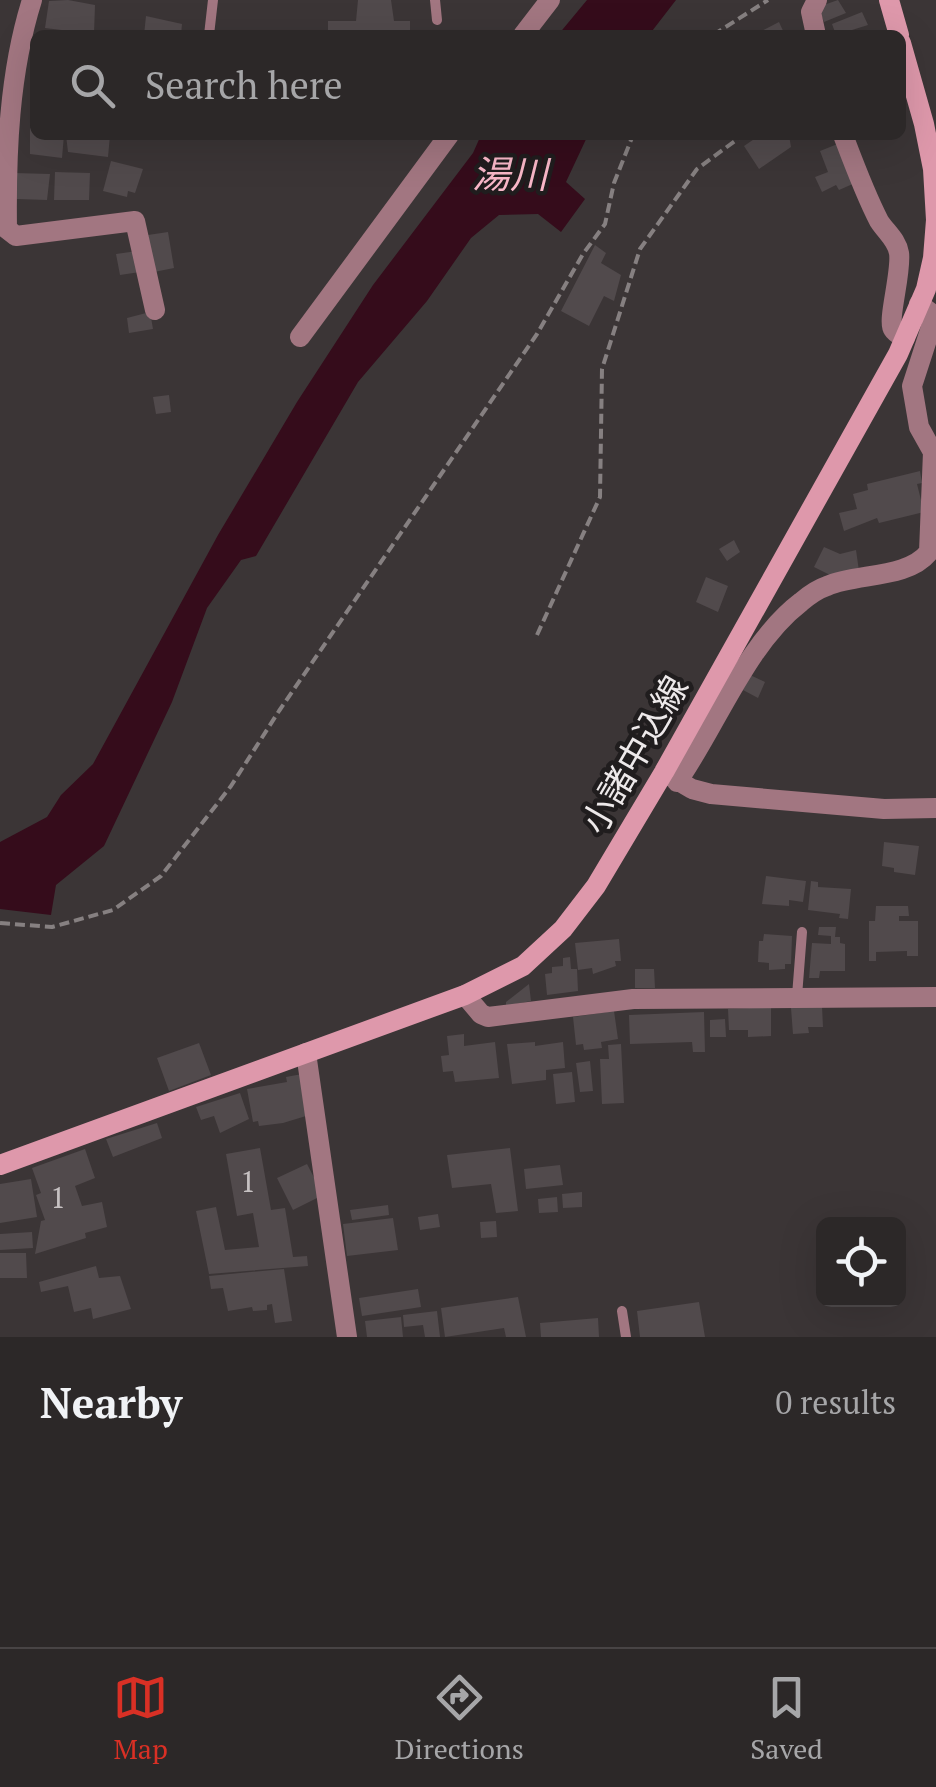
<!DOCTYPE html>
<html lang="en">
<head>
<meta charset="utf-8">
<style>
	:root { --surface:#2c2828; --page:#383434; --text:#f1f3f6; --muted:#a6a6a8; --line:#484445; --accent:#d93025 }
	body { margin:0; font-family:"PT Serif","Noto Sans JP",serif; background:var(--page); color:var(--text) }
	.controls { position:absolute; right:30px; bottom:30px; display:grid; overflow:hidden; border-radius:15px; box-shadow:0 10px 40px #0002 }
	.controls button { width:90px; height:90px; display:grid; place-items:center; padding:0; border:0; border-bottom:2px solid var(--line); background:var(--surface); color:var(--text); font:50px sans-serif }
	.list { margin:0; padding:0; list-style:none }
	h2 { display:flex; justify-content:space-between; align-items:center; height:130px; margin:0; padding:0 40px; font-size:42px }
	h2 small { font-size:32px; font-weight:400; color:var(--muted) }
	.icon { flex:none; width:55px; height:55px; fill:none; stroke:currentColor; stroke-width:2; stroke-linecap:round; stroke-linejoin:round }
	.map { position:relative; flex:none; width:936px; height:1337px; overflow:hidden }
	.search { position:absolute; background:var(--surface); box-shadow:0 10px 40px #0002; left:30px; right:30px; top:30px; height:110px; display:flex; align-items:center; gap:25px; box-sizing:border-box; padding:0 35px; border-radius:15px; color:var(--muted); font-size:38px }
	.sheet { height:310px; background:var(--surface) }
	nav { display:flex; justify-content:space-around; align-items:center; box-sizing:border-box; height:140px; border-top:2px solid var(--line); background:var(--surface); font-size:28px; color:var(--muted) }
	nav a { display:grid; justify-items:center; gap:5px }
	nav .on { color:var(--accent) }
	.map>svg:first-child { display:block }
	.water { fill:#350c1b }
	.building { fill:#514a4c }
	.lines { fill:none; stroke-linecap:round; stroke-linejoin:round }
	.path { stroke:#868081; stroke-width:4; stroke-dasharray:10 5; stroke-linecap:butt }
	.lane { stroke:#a27681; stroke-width:10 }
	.street { stroke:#a27681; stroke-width:20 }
	.secondary { stroke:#de98ab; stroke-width:20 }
	.labels { text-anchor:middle; stroke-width:9; stroke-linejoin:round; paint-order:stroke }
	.number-label { font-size:30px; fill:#c6c1c2 }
	.street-label { font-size:35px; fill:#ede9ea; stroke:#201d1e }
	.water-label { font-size:38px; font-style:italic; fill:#f8b7c8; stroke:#201d1e }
</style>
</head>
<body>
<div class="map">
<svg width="936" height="1337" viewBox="0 0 936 1337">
	<rect width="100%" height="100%" fill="#3b3536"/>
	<path class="water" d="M587 0H676L649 35H558Z
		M481 135H588L566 182 585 199 561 232 538 214 499 215 471 238 427 301 358 382 256 556 241 560 207 608 172 702 104 846 56 885 51 915 0 909V842L47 817 61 795 93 764 218 535 297 402 373 285 473 153Z"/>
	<path class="building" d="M68 0 95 5 94 34 45 28 49 1Z
		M358 0H391L394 21H410V31H328V21H356Z
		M838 0 846 13 824 22 818 7Z
		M862 12 868 25 836 35 832 24Z
		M146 16 182 24 181 35H144Z
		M779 22 785 35H754Z
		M30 128 35 129V135H64L62 158 30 154Z
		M66 135H110L108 157 68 152Z
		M760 135H789L791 147 759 169 744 146Z
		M840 143 855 183 839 190 836 185 822 192 815 177 828 172 820 151Z
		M111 161 143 169 135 193 128 191 127 197 103 191Z
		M55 172 90 173 89 200H54Z
		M14 173 50 174 47 200 17 199Z
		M168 232 174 268 154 272 148 235Z
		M595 245 606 253 601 263 621 275 614 301 604 296 589 326 561 311Z
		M137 251 140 272 120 275 116 254Z
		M150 312 153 329 129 333 127 318Z
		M169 395 171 412 156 414 153 397Z
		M920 471 922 483 917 484 924 512 879 523 877 518 844 531 839 513 857 509 853 494 868 490 867 484Z
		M734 540 740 552 727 561 719 549Z
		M824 547 840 554 856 550 859 571 832 576 814 567Z
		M706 577 728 586 718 612 696 602Z
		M750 675 765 682 758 698 743 690Z
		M884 842 919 846 915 875 894 872V868L882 866Z
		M766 876 806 881 803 902 789 900V906L762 904Z
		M811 881 818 882V887L851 889 848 919 839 918 840 914 808 910Z
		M876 906H908L909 916H899V921H918V956H907V951L876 952V961H869V921H875Z
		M819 927H836L835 937H840V943L845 944V971H820L819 978H809L812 943 831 944V936L818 935Z
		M764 934 792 936 791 964H785V969L769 970V963L758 962 759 941H763Z
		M619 939 621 961H615L616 966 593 974 592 968 578 970 575 943Z
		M570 957 571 969H577L578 991 547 995 545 974 552 973V967L563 966V958Z
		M635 969H654L655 988H635Z
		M529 984 531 1001 506 1006V1002Z
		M822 1006 823 1027H808L809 1033 793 1034 791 1008Z
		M771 1007V1036L748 1037V1030H729L728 1009Z
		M614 1011 618 1039 601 1042 602 1048 584 1050 583 1044 576 1045 573 1017Z
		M704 1012 705 1052H693L692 1042 630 1044 629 1015Z
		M725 1019 726 1037H710V1020Z
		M464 1034V1046L495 1042 499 1078 455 1082 453 1071 443 1072 441 1056 449 1055 447 1036Z
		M535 1042V1046L563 1042 565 1068 546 1070V1080L512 1084 507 1044Z
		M199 1043 211 1075 169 1091 157 1058Z
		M621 1044 624 1103 602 1104 600 1059H609L608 1045Z
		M590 1061 593 1091 580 1092 576 1063Z
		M572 1072 575 1102 556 1104 553 1074Z
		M302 1074 306 1116 283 1123 259 1126 258 1121 253 1122 247 1089 287 1082 286 1077Z
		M240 1093 249 1119 220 1133 214 1116 201 1120 196 1107Z
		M157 1123 162 1138 113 1157 106 1139Z
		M260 1148 271 1210 285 1208 293 1257 307 1256 308 1266 209 1274 196 1211 216 1207 225 1250 259 1247 253 1213 237 1216 226 1154Z
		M510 1148 518 1211 496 1213 491 1184 452 1188 447 1155Z
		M85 1149 95 1178 75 1186 82 1206 102 1202 107 1227 85 1233 86 1238 35 1254 41 1221 45 1220 36 1195 41 1193 32 1168Z
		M307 1164 323 1195 293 1210 277 1178Z
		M560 1165 563 1185 526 1189 524 1169Z
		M31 1179 37 1217 0 1223V1184Z
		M582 1192V1207L563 1208 562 1194Z
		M557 1197 558 1212 539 1213 538 1199Z
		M388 1205 389 1215 352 1220 350 1210Z
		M438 1214 440 1227 420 1230 418 1217Z
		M393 1218 398 1250 347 1256 343 1224Z
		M496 1221 497 1237 481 1238 480 1222Z
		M32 1232 33 1248 0 1250V1234Z
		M0 1253H26L27 1278H0Z
		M96 1266 99 1278 120 1276 131 1309 93 1319 91 1308 74 1312 68 1286 41 1292 39 1282Z
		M284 1269 292 1321 275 1323 272 1304 267 1305V1310L253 1311 252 1307 228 1311 223 1288 211 1289 209 1276Z
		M418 1289 421 1307 362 1316 359 1298Z
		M518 1297 526 1337H506L504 1328 445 1337 441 1308Z
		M699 1302 705 1337H640L637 1311Z
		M437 1311 440 1337H425L423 1325 404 1327 403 1315Z
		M401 1317 403 1337H367L365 1321Z
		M598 1318 599 1337H541L540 1323Z"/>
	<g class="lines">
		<path class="path" d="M713 35 768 0
			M537 635 600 497 602 369 640 249 697 169 743 135
			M0 923 52 927 113 910 161 876 231 786 279 711 537 334 583 254 605 224 614 183 633 135"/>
		<path class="lane" d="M435 0 437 20
			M209 35 213 0
			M797 996 802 932
			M622 1311 626 1337"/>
		<path class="street" d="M32 0C9 73 6 153 7 229L16 236 135 221 155 310
			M523 35 550 0
			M816 35 811 12 817 0
			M843 135C854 164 865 194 879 221 886 232 897 240 899 253 902 271 887 322 893 329 896 334 901 335 905 338
			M300 337 449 135
			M670 776 692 789 711 794 884 809 936 808
			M677 782C717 725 746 644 801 602 808 596 818 589 827 586 857 573 908 579 929 552L933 452 919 427 912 386 932 324 931 313 919 304
			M465 995 481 1014 488 1017 633 999 936 997
			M306 1053 347 1337"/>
		<path class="secondary" d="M889 0 899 35
			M0 1165 465 995 523 966 563 929 596 886 664 772 898 354 926 289 933 258 936 220 933 169 924 124 901 43"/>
	</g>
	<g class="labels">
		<g class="number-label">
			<text x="248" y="1192">1</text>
			<text x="58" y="1208">1</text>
		</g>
		<g class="street-label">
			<text transform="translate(635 755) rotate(-60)" y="12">小諸中込線</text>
		</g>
		<g class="water-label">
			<text x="510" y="188">湯川</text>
		</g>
	</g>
</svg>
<div class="controls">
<button><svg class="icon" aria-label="locate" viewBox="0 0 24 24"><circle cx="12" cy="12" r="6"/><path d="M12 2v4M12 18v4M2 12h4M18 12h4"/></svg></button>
</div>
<div class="search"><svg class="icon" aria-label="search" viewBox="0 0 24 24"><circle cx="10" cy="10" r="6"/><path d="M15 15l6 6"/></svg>Search here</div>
</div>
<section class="sheet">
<h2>Nearby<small>0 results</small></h2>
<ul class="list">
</ul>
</section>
<nav>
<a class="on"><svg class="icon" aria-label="map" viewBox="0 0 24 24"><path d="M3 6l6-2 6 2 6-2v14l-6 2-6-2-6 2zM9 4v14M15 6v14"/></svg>Map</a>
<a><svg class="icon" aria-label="directions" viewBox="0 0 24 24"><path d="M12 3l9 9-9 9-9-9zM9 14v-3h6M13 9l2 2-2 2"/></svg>Directions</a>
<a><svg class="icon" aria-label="saved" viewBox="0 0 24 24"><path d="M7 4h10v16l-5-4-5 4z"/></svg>Saved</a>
</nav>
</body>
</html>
